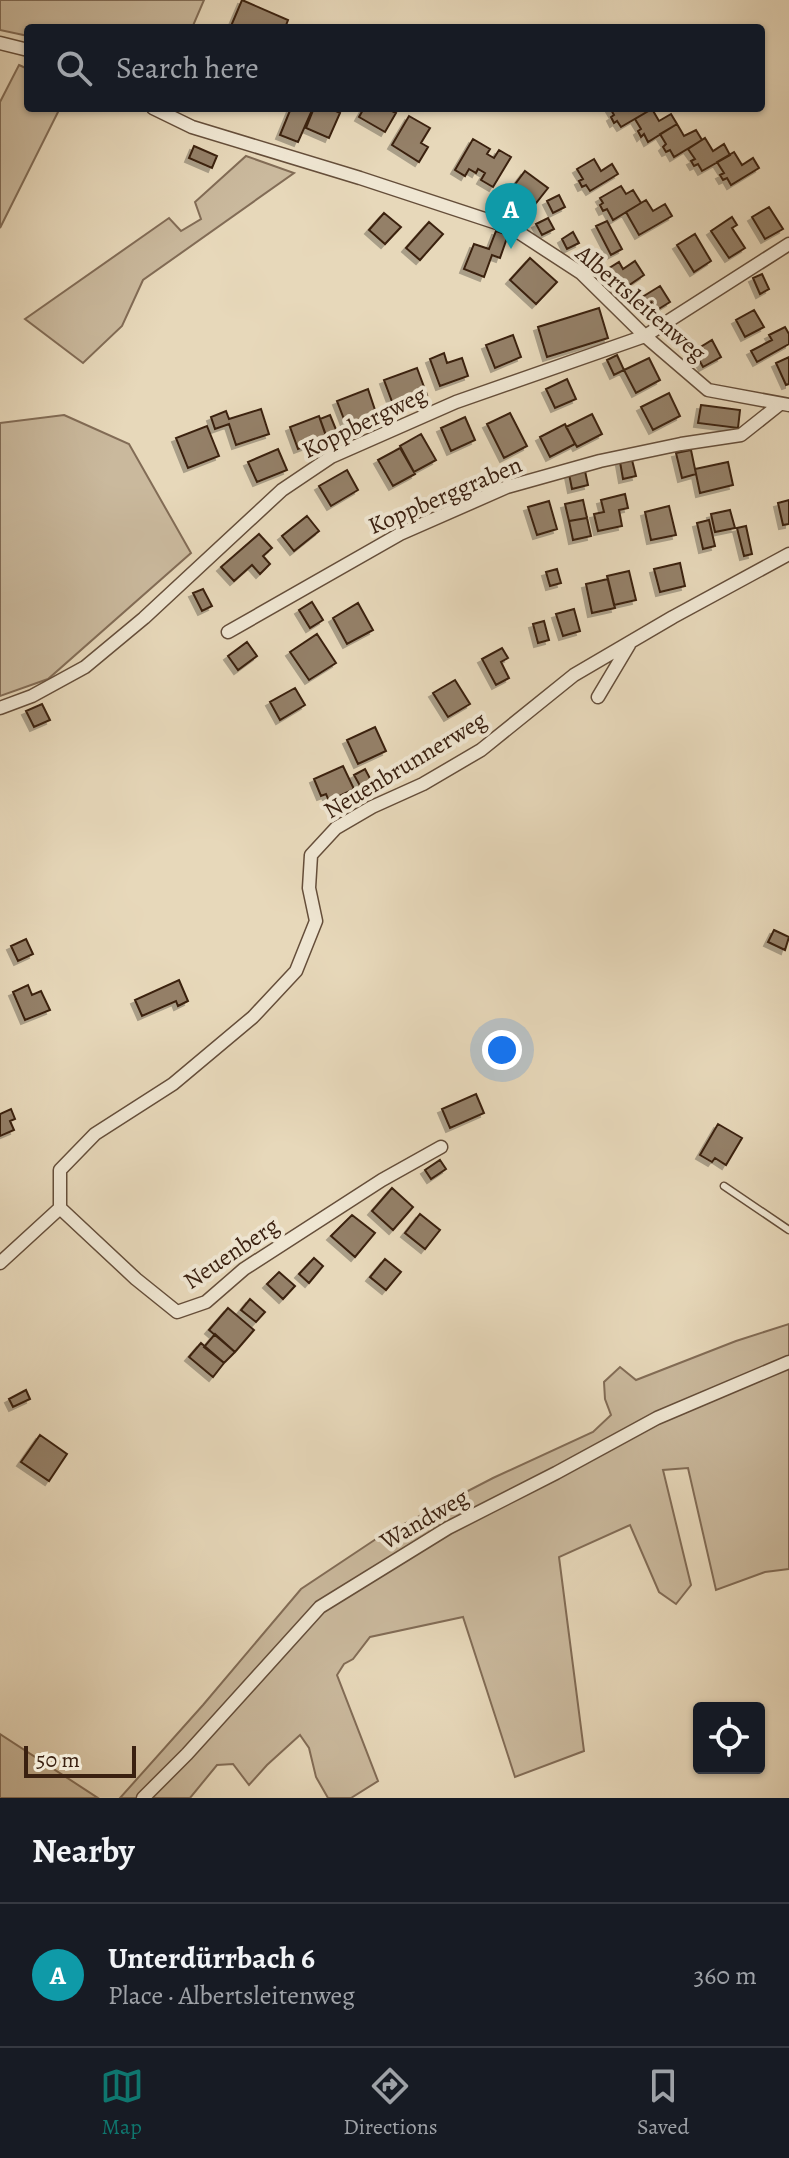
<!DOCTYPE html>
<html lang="en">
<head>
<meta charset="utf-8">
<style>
	:root { --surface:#171b24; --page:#20242c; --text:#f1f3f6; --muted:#9ea1a6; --line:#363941; --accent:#0f766e }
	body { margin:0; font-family:Alegreya,serif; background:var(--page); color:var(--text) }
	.controls { position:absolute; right:24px; bottom:24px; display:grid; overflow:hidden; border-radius:8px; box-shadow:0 2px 6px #0004 }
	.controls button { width:72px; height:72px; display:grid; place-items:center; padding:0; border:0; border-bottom:2px solid var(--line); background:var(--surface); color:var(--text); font:40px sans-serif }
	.scale { position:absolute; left:24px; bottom:20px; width:112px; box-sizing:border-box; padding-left:8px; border:4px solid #3a2010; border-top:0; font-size:22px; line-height:28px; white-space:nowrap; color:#3a2010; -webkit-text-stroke:6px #efe6d2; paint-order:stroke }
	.you { position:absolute; left:502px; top:1050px; width:28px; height:28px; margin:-20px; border:6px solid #fff; border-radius:50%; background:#1a73e8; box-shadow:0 0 0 12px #1a73e833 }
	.badge { display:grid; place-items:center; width:52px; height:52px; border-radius:50%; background:var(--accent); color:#fff; font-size:26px; font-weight:700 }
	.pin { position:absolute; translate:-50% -66px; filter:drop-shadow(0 2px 4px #0008) }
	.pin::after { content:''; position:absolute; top:42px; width:28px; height:24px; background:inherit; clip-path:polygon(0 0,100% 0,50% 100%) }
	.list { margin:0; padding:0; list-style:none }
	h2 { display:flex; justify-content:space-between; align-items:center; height:104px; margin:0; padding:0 32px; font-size:34px }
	h2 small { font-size:26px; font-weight:400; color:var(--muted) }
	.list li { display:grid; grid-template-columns:52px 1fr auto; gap:24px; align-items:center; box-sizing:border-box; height:144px; padding:0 32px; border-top:2px solid var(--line) }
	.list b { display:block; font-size:30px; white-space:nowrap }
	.list p { margin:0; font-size:26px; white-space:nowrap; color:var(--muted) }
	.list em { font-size:26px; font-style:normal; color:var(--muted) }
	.icon { flex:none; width:44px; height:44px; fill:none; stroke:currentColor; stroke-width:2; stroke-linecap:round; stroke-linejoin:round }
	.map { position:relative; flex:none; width:789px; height:1798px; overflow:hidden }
	.search { position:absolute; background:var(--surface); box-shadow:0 2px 6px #0004; left:24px; right:24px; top:24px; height:88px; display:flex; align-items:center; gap:20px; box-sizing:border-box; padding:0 28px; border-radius:8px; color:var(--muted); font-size:30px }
	.sheet { height:248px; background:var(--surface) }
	nav { display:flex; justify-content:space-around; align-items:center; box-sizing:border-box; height:112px; border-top:2px solid var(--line); background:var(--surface); font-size:22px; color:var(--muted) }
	nav a { display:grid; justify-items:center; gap:4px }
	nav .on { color:var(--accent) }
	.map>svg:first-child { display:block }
	.green { fill:#cab99d; stroke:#826c56; stroke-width:2 }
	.building { fill:#948068; stroke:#3a2010; stroke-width:2; filter:url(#shadow) }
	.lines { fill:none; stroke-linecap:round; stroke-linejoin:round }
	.service-casing { stroke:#654e3a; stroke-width:9 }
	.minor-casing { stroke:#654e3a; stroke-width:15 }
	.service { stroke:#efe6d2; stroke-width:6 }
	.minor { stroke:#efe6d2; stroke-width:12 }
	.labels { text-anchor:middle; stroke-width:8; stroke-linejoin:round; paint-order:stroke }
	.street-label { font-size:24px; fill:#3a2010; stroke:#efe6d2 }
</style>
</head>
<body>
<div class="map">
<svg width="789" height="1798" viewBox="0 0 789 1798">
	<defs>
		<filter id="shadow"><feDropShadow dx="-4" dy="4" stdDeviation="0" flood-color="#0004"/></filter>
	</defs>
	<rect width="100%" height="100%" fill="#e7d8ba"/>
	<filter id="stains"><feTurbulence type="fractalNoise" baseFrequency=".0025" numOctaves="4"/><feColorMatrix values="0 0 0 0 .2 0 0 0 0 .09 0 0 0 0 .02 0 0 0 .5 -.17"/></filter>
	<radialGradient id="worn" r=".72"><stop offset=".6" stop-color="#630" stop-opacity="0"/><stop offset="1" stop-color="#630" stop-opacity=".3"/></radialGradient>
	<path class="green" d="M0 0H204L192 28H28V36L0 30Z
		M19 65 28 69V108H60L0 228V102Z
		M246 156 294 173 143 280 122 326 83 363 25 319 169 218 181 231 201 219 195 202Z
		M64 415 129 444 191 553 48 679 0 696V423Z
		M789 1324V1569L765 1572 716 1590 688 1468 663 1470 691 1585 676 1604 659 1592 630 1525 559 1557 584 1751 515 1777 463 1617 370 1637 353 1659 344 1664 337 1675 378 1781 351 1798H328L316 1777 309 1748 300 1735 267 1765 249 1785 233 1764 217 1765 190 1798H120L203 1705 301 1589 379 1537 493 1478 593 1432 611 1415 605 1399 604 1382 620 1367 636 1380 736 1341Z
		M0 1734 98 1798H0Z"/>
	<path class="building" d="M242 0 288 20 285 28H237L231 26Z
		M291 108H313L298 142 280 135Z
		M314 108H330L340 113 329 138 306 128Z
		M364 108H386L396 113 385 132 359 117Z
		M610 108H648L650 110 621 127 617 121 614 123 611 117 614 115Z
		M652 109 659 121 671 114 677 124 648 142 644 134 641 137 638 131 641 129 635 119Z
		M409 116 430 128 421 143 428 147 419 162 392 145Z
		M677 124 684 136 696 130 702 140 674 157 670 150 666 152 663 147 666 144 660 134Z
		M705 138 713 151 724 144 730 155 702 171 698 164 694 166 691 161 695 159 688 149Z
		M473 139 490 149 487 154 494 158 499 150 511 157 493 187 481 180 485 173 478 169 476 173 469 169 465 176 455 170Z
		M194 146 217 156 212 168 189 158Z
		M734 152 742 165 753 158 759 168 731 185 727 178 723 180 720 175 724 173 717 162Z
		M594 159 601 171 612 164 618 174 590 191 586 185 582 187 579 181 583 179 577 169Z
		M525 171 548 188 529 212 507 195Z
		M621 186 626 194 633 190 641 203 613 220 607 209 603 211 600 205 603 203 600 198Z
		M559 195 565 207 553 213 547 201Z
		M646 200 653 211 665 204 672 216 639 235 626 212Z
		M769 207 783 229 765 239 752 217Z
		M384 213 401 227 385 244 369 230Z
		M732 217 737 225 732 228 745 248 729 258 711 231Z
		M548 218 554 229 542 235 536 224Z
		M607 221 622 249 611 255 596 226Z
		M429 222 443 234 420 260 406 248Z
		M496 231 508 235 500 258 492 255 484 277 464 269 474 244 489 249Z
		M573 232 579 243 567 249 562 239Z
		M695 234 711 261 694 272 677 245Z
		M530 258 557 282 536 304 510 280Z
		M635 261 644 275 619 292 606 270 619 262 623 269Z
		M762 274 769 289 760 294 753 278Z
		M660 286 670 302 649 315 639 299Z
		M599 308 608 338 547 357 538 327Z
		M754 310 764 327 745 337 736 320Z
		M785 327 789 334V344L757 362 751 351 772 340 769 335Z
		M513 335 521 357 495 368 486 345Z
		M712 340 721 357 703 367 694 351Z
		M444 353 447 363 462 358 468 376 440 386 430 359Z
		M617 355 624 370 614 375 607 360Z
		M789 357V384L786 385 776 363Z
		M649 358 660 380 636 393 624 370Z
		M417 368 427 395 394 407 384 380Z
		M567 379 576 399 555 408 546 389Z
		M368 389 377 416 347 427 337 401Z
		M669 393 680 416 653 430 641 407Z
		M701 405 740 410 738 428 698 423Z
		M261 409 269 434 236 445 229 424 215 429 211 417 226 411 229 419Z
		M510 413 527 446 504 458 487 424Z
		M592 414 602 434 577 447 566 427Z
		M330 415 337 432 326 436 320 419Z
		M319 416 327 438 298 449 290 427Z
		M465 417 475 440 451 451 441 428Z
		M565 424 575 444 550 457 540 437Z
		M207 426 219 456 188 468 176 438Z
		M421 434 436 460 414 472 400 446Z
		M400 448 415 474 393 486 378 460Z
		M278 449 287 470 257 482 248 462Z
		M691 450 696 474 682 478 676 453Z
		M632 460 636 476 623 479 620 462Z
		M728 462 733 485 700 493 695 469Z
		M347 470 358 490 331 506 319 486Z
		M585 471 588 485 572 489 569 474Z
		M625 494 628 508 619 510 622 526 598 531 594 514 604 512 601 500Z
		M583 500 587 518 569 521 565 504Z
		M789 500V524L783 525 778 503Z
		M549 501 557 529 537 535 528 507Z
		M669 506 676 535 651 540 645 512Z
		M730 510 735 528 715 532 711 514Z
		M307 516 319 531 294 551 282 536Z
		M587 518 591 536 573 540 569 521Z
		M709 520 715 546 703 549 697 523Z
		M746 526 752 554 744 556 737 528Z
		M259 534 272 548 263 556 270 564 260 574 252 565 234 581 221 567Z
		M680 563 685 586 660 592 654 569Z
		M557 569 561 583 550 586 546 572Z
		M629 571 636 600 614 605 607 576Z
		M608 579 615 608 592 613 586 584Z
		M203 589 212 606 202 611 193 593Z
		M312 602 323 620 310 628 299 610Z
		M358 603 373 630 347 644 333 618Z
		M574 609 580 631 563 636 556 614Z
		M544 621 549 640 538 643 533 624Z
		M317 634 336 663 309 680 290 652Z
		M247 642 257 656 238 670 228 656Z
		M502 648 508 658 501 662 509 678 496 685 482 659Z
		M455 680 470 704 448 717 433 693Z
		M295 688 305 705 280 720 270 702Z
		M42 704 50 720 34 727 26 711Z
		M375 727 386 751 358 764 347 740Z
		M343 766 354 789 329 801 326 794 321 796 314 779Z
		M365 769 375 788 364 793 354 775Z
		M774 930 789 937 785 950 768 942Z
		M26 939 33 954 18 961 11 946Z
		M179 980 188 1001 178 1006 176 1001 142 1016 135 1000Z
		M28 985 32 995 41 991 50 1010 25 1020 13 992Z
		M476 1094 484 1113 450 1128 442 1109Z
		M11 1109 15 1119 10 1121 14 1130 0 1136V1114Z
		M718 1124 742 1138 726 1165 715 1158 712 1162 700 1155Z
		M440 1160 446 1169 431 1179 425 1170Z
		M392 1188 413 1207 393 1230 372 1211Z
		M420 1214 440 1230 425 1249 405 1233Z
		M352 1215 375 1233 355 1257 331 1236Z
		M314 1258 323 1266 309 1283 299 1274Z
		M385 1259 401 1272 386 1290 370 1277Z
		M279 1272 295 1286 283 1299 267 1284Z
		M250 1299 265 1312 256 1322 241 1310Z
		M228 1308 254 1330 235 1352 209 1330Z
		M215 1334 235 1352 224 1363 204 1347Z
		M201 1343 224 1363 213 1377 189 1357Z
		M26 1390 30 1399 13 1407 9 1399Z
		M40 1435 67 1454 49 1481 21 1462Z"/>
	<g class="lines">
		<g class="service-casing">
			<path id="service" d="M724 1186 789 1230"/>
		</g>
		<g class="minor-casing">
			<path id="minor" d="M0 43 28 50
				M153 108 192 127 360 178 512 228 581 273 645 336 708 390 789 405
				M228 632 400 534 507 487 600 461 681 444 741 435 780 404
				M598 697 629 645
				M0 708 32 696 85 667 144 618 282 490 331 457 456 402 645 336 789 244
				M60 1208 136 1279 177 1312 206 1302 244 1269 382 1180 441 1147
				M0 1263 60 1208V1170L95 1134 173 1084 253 1017 296 971 316 921 309 888 311 855 336 828 372 807 423 784 481 750 574 675 673 617 789 554
				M143 1798 187 1754 320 1607 448 1528 556 1473 657 1418 789 1362"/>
		</g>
		<use href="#service" class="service"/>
		<use href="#minor" class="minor"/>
	</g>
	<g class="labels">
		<g class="street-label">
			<text transform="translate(641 303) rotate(41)" y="8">Albertsleitenweg</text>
			<text transform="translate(364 422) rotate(-26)" y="8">Koppbergweg</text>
			<text transform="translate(445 495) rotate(-23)" y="8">Koppberggraben</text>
			<text transform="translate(405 765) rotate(-31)" y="8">Neuenbrunnerweg</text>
			<text transform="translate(231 1253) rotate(-34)" y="8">Neuenberg</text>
			<text transform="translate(424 1519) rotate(-30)" y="8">Wandweg</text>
		</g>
	</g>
	<rect width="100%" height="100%" filter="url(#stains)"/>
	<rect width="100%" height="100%" fill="url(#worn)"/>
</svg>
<div class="controls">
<button><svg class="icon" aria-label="locate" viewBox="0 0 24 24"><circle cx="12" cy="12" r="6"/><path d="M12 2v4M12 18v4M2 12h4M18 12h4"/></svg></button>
</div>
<div class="scale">50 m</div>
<div class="you"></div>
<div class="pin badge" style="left:511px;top:249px;background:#0f9aa8">A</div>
<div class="search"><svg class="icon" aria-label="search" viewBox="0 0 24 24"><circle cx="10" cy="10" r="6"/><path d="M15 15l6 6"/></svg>Search here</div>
</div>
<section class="sheet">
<h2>Nearby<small></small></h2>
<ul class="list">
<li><span class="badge" style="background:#0f9aa8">A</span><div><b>Unterdürrbach 6</b><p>Place · Albertsleitenweg</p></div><em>360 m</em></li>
</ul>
</section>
<nav>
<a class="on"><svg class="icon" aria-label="map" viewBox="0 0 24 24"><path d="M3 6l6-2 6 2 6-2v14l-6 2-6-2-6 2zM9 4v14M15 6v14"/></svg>Map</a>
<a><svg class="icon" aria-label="directions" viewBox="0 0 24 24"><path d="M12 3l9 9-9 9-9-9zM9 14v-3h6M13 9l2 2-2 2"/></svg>Directions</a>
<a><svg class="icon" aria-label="saved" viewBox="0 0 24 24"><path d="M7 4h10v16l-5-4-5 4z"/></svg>Saved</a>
</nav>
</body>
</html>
